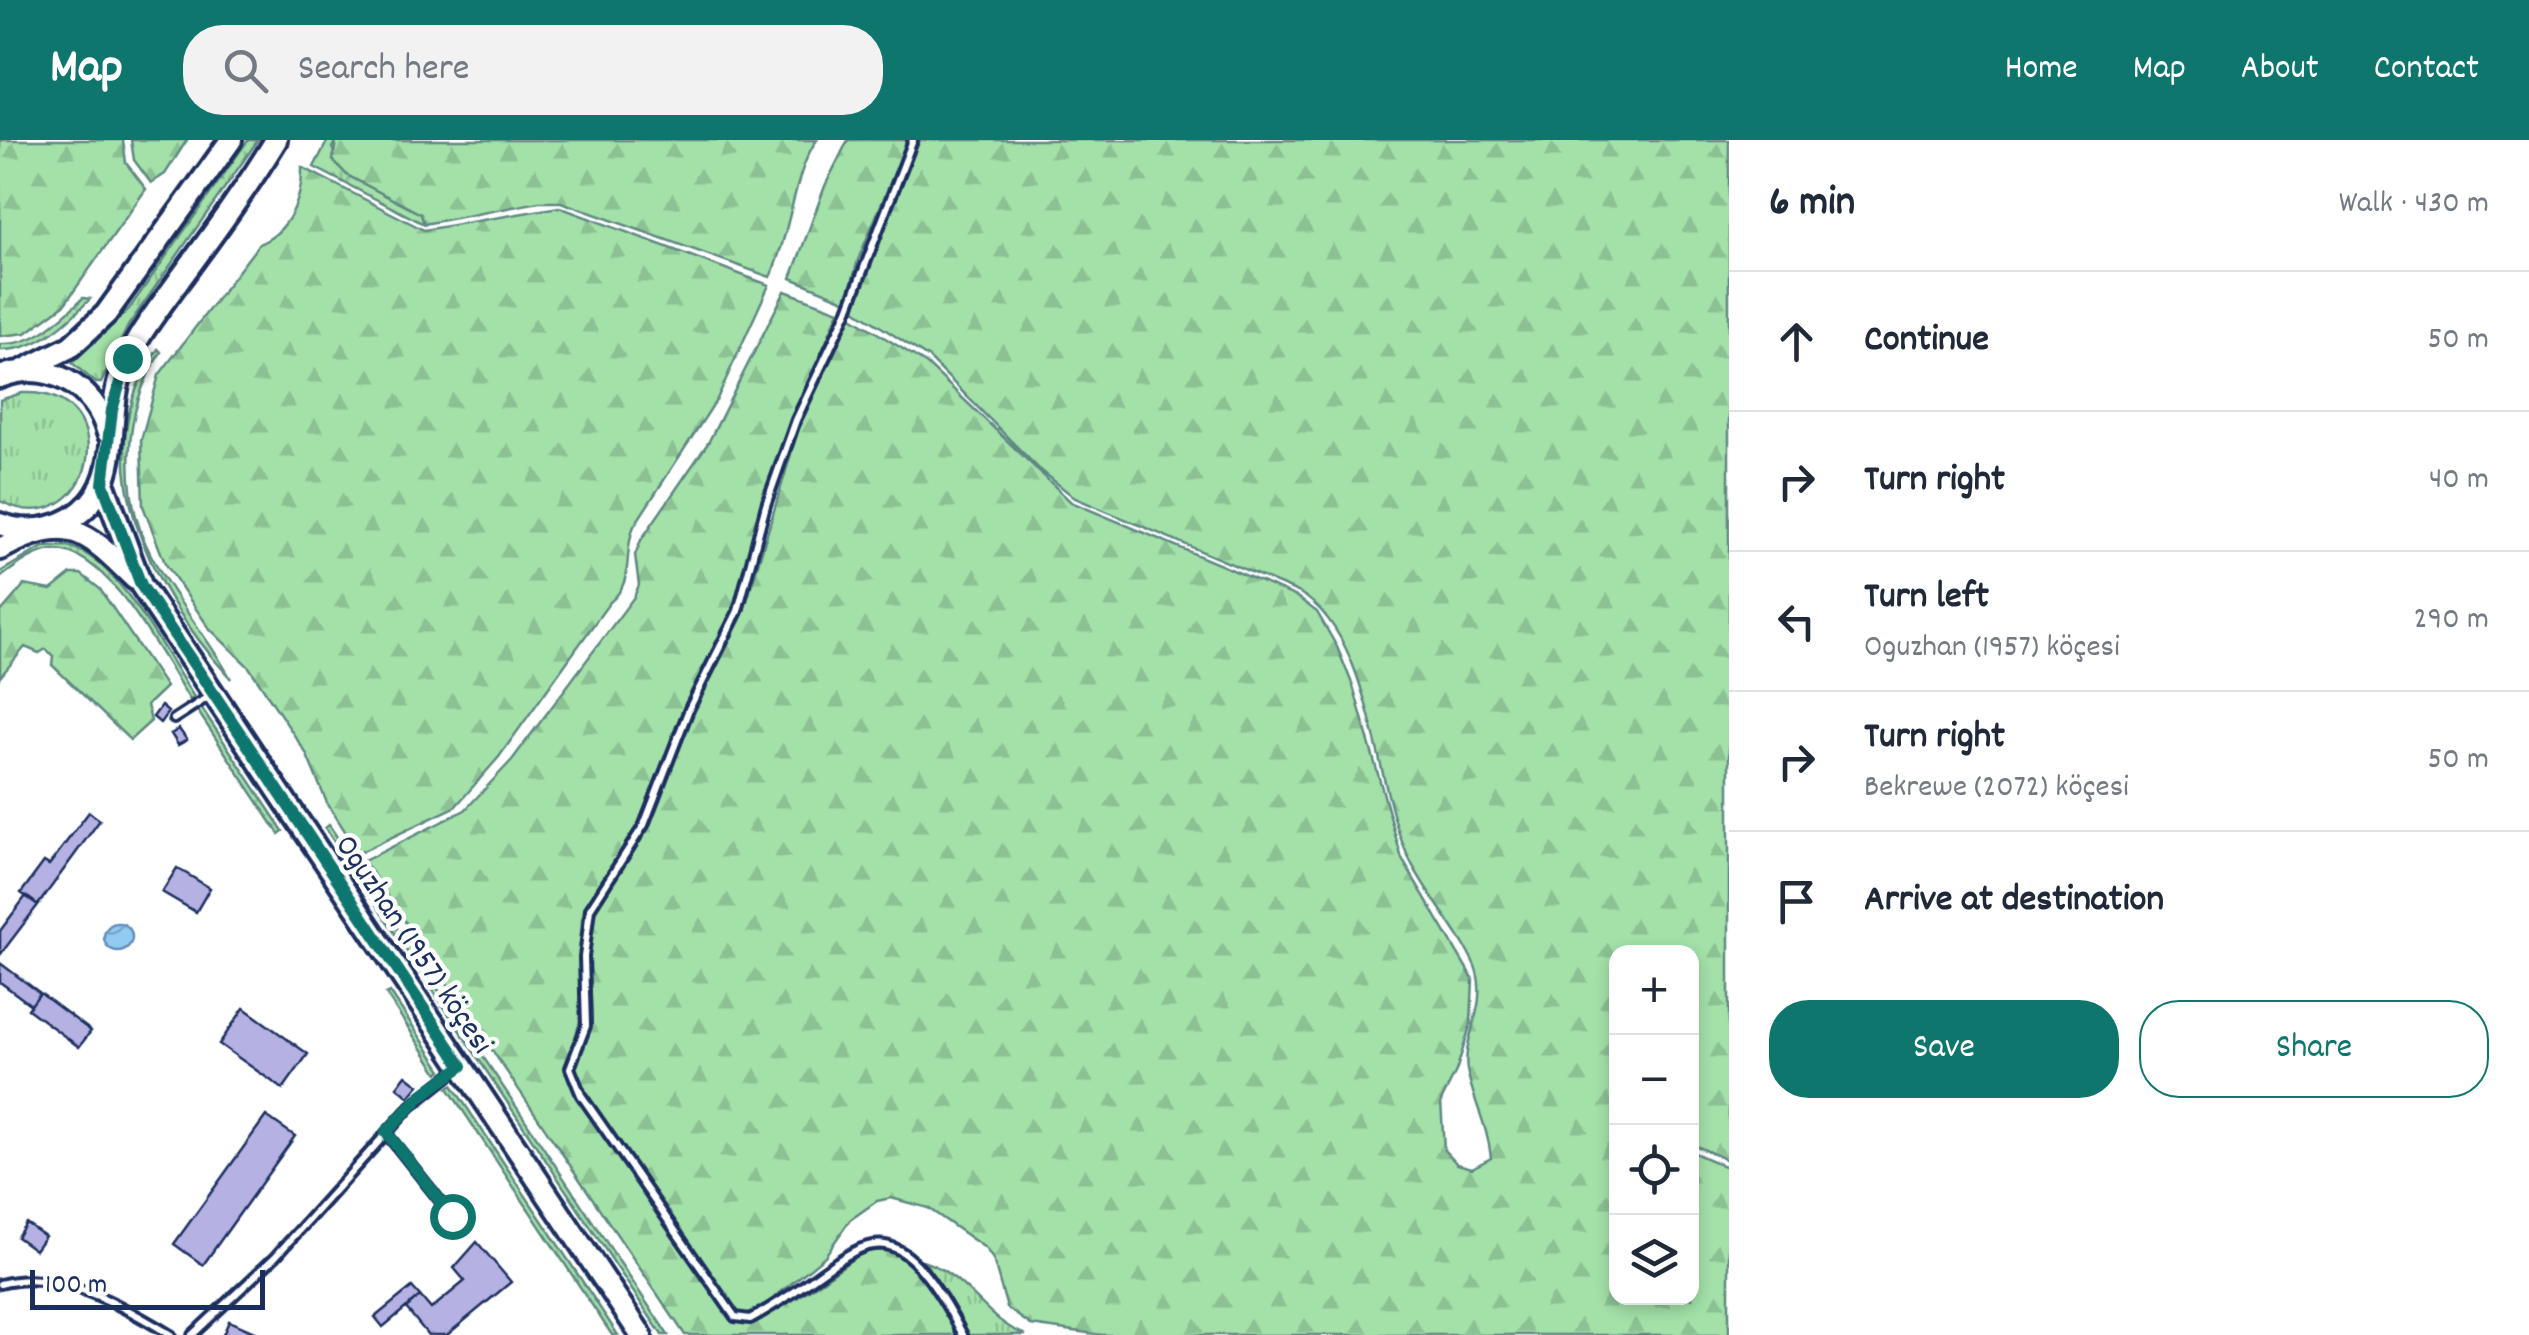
<!DOCTYPE html>
<html lang="en">
<head>
<meta charset="utf-8">
<style>
	:root { --surface:#fff; --page:#f2f2f3; --text:#1f2937; --muted:#747a83; --line:#e0e1e3; --accent:#0f766e }
	body { margin:0; font-family:Dekko,sans-serif; background:var(--page); color:var(--text) }
	.controls { position:absolute; right:30px; bottom:30px; display:grid; overflow:hidden; border-radius:20px; box-shadow:0 5px 15px #0003 }
	.controls button { width:90px; height:90px; display:grid; place-items:center; padding:0; border:0; border-bottom:2px solid var(--line); background:var(--surface); color:var(--text); font:50px sans-serif }
	.scale { position:absolute; left:30px; bottom:25px; width:235px; box-sizing:border-box; padding-left:10px; border:5px solid #1b2f5e; border-top:0; font-size:28px; line-height:35px; white-space:nowrap; color:#1b2f5e; -webkit-text-stroke:8px #fff; paint-order:stroke }
	.stop { position:absolute; width:30px; height:30px; margin:-22px; border:8px solid #0f766e; border-radius:50%; background:#fff }
	.stop.end { background:#0f766e; border-color:#fff; box-shadow:0 2px 10px #0008 }
	.list { margin:0; padding:0; list-style:none }
	h2 { display:flex; justify-content:space-between; align-items:center; height:130px; margin:0; padding:0 40px; font-size:42px }
	h2 small { font-size:32px; font-weight:400; color:var(--muted) }
	.list li { display:grid; grid-template-columns:65px 1fr auto; gap:30px; align-items:center; box-sizing:border-box; height:140px; padding:0 40px; border-top:2px solid var(--line) }
	.list b { display:block; font-size:38px; white-space:nowrap }
	.list p { margin:0; font-size:32px; white-space:nowrap; color:var(--muted) }
	.list em { font-size:32px; font-style:normal; color:var(--muted) }
	.actions { display:flex; gap:20px; padding:30px 40px }
	.actions a { flex:1; padding:22px 0; border:2px solid var(--accent); border-radius:40px; text-align:center; font-size:35px; color:var(--accent) }
	.actions .main { background:var(--accent); color:#fff }
	.icon { flex:none; width:55px; height:55px; fill:none; stroke:currentColor; stroke-width:2; stroke-linecap:round; stroke-linejoin:round }
	.map { position:relative; flex:none; width:1729px; height:1195px; overflow:hidden }
	header { display:flex; align-items:center; gap:60px; box-sizing:border-box; height:140px; padding:0 50px; background:var(--accent); color:#fff }
	header strong { font-size:48px }
	nav { display:flex; gap:55px; margin-inline-start:auto; font-size:35px }
	.search { width:700px; height:90px; background:var(--page); display:flex; align-items:center; gap:25px; box-sizing:border-box; padding:0 35px; border-radius:40px; color:var(--muted); font-size:38px }
	main { display:flex }
	aside { flex:1; background:var(--surface) }
	.map>svg:first-child { display:block }
	.grass { fill:url(#grass-tufts); stroke:#5f8883; stroke-width:2.5 }
	.forest { fill:url(#forest-firs); stroke:#5f8883; stroke-width:2.5 }
	.water { fill:url(#water-waves); stroke:#628db7; stroke-width:2.5 }
	.building { fill:#b5b1e3; stroke:#1b2f5e; stroke-width:2.5 }
	.lines { fill:none; stroke-linecap:round; stroke-linejoin:round }
	.service-casing { stroke:#1b2f5e; stroke-width:14 }
	.secondary-casing { stroke:#1b2f5e; stroke-width:28 }
	.service { stroke:#fff; stroke-width:6 }
	.secondary { stroke:#fff; stroke-width:20 }
	.route { stroke:#0f766e; stroke-width:12 }
	.labels { text-anchor:middle; stroke-width:9; stroke-linejoin:round; paint-order:stroke }
	.street-label { font-size:32px; fill:#1b2f5e; stroke:#fff }
</style>
</head>
<body>
<header>
<strong>Map</strong>
<div class="search"><svg class="icon" aria-label="search" viewBox="0 0 24 24"><circle cx="10" cy="10" r="6"/><path d="M15 15l6 6"/></svg>Search here</div>
<nav><a>Home</a><a>Map</a><a>About</a><a>Contact</a></nav>
</header>
<main>
<div class="map">
<svg width="1729" height="1195" viewBox="0 0 1729 1195">
	<defs>
		<pattern id="grass-tufts" width="24" height="20" patternUnits="userSpaceOnUse" patternTransform="scale(2.5)"><rect width="24" height="20" fill="#a3e1a8"/><path d="M3 7l-1-3M5 7V3M7 7l1-3M15 17l-1-3M17 17v-4M19 17l1-3" fill="none" stroke="#8cc193"/></pattern>
		<pattern id="forest-firs" width="22" height="20" patternUnits="userSpaceOnUse" patternTransform="scale(2.5)"><rect width="22" height="20" fill="#a3e1a8"/><path d="M5 1l3.5 6h-7zM16 11l3.5 6h-7z" fill="#8cc193"/></pattern>
		<pattern id="water-waves" width="16" height="10" patternUnits="userSpaceOnUse" patternTransform="scale(2.5)"><rect width="16" height="10" fill="#92cbf2"/><path d="M0 5q4-4 8 0t8 0" fill="none" stroke="#76a5c7"/></pattern>
	</defs>
	<rect width="100%" height="100%" fill="#fff"/>
	<filter id="ink" filterUnits="userSpaceOnUse"><feTurbulence type="fractalNoise" baseFrequency=".01" numOctaves="2"/><feDisplacementMap in="SourceGraphic" scale="20" xChannelSelector="R" yChannelSelector="G"/><feConvolveMatrix kernelMatrix="1 2 1 2 8 2 1 2 1" color-interpolation-filters="sRGB"/></filter>
	<g filter="url(#ink)">
		<path class="grass" d="M248 0H258L128 186 101 243H96L72 223 129 169Z
			M328 0H336L332 8 347 35 421 74 424 84 314 27Z
			M83 158 90 159C66 184 37 211 0 210V204C35 206 59 180 83 158Z
			M158 209 161 212C122 270 119 355 152 417 175 460 208 497 231 539 153 452 80 320 158 209Z
			M22 253C129 248 94 408 0 361V260Z
			M68 406C119 419 165 514 194 557L190 560C163 519 108 408 54 410 34 411 15 427 0 438V432L43 407Z
			M201 567 283 691 279 694 197 570Z
			M329 685 668 1195H662L325 688Z
			M390 852 442 930 438 933 386 854Z
			M452 945 618 1195H612L448 948Z
			M925 1122C967 1135 985 1181 1026 1195H969Z"/>
		<path class="forest" d="M0 0H123L126 23 146 49 64 165 26 193 0 196Z
			M131 0H187L165 34 151 43 134 20Z
			M336 0H817C794 30 790 96 770 137L561 62H539L424 84 421 74 347 35 333 20Z
			M848 0H908L858 120 847 161 791 138 825 46Z
			M920 0H1729V1021L1692 1004V812H1616V1158H1692V1012L1729 1028V1195H1102L1031 1185 1007 1168 993 1119 985 1108 928 1068 891 1058 877 1061 850 1080 825 1116 759 1170 742 1175 730 1168 578 942 574 920 592 885 589 819 595 771 647 689 695 571 743 474 800 284 850 176 927 224 1071 362 1297 457 1317 472 1337 507 1353 546 1402 719 1473 839 1471 883 1456 931 1441 961 1444 1010 1457 1024 1472 1028 1491 1018C1488 986 1473 960 1467 930 1462 898 1487 869 1477 832 1469 803 1422 750 1407 714 1374 642 1372 493 1298 452L1075 358 1038 328 929 218 855 170 869 123Z
			M302 27 424 90 559 67 769 145 717 259 634 386C622 415 636 441 609 463L499 617 455 667 359 713 327 663 306 613 249 527 209 488 165 423 143 366 141 300 159 235 259 104C289 92 303 58 302 27Z
			M785 151 839 171 763 354 735 468 686 565 633 696 582 778 580 881 566 929 578 956 732 1182C761 1190 832 1133 858 1115 909 1092 937 1162 957 1195H685L364 721 465 670 512 620 634 457 639 445 635 415 641 400 708 303Z
			M71 434H81L100 449 166 547 147 565 151 581 130 600 52 525 53 516 46 509 39 513 25 507 0 537V473L24 445 51 450Z"/>
		<path class="water" d="M104 797a14 14 0 1 1 28 0a14 14 0 1 1-28 0Z"/>
		<path class="building" d="M161 566 168 572 160 583 153 577Z
			M179 589 187 600 178 605 171 594Z
			M89 672 100 680 38 765 21 753 44 722 49 725Z
			M177 728 210 748 196 772 162 752Z
			M26 756 38 765 0 815V791Z
			M0 823 40 853 31 865 0 842Z
			M40 853 91 891 79 907 28 869Z
			M244 868 308 914 283 949 219 904Z
			M406 935 419 945 409 957 397 947Z
			M266 976 295 996 203 1125 174 1104Z
			M26 1083 45 1096 35 1110 17 1097Z
			M477 1102 511 1142 447 1195H428L406 1168 420 1156 431 1169 465 1141 454 1128Z
			M412 1147 420 1156 383 1187 375 1177Z
			M229 1181 261 1195H223Z"/>
		<g class="lines">
			<g class="service-casing">
				<path id="service" d="M913 0 848 170 796 280 766 365 738 471 689 569 644 685 590 769 584 817 586 886 570 928 581 955 735 1177 750 1179C860 1121 880 1038 963 1195
					M174 579 211 555
					M386 993 452 1076
					M0 1144C60 1128 122 1166 171 1195
					M192 1195 275 1117 410 967 459 928"/>
			</g>
			<g class="secondary-casing">
				<path id="secondary" d="M22 231 70 207 106 174 231 0
					M0 237C47 219 94 245 108 293
					M103 343 141 445 641 1195
					M0 384C32 396 68 388 91 362 120 328 107 277 120 237 132 201 158 170 180 139 213 94 247 48 276 0
					M0 409C68 374 84 388 135 439"/>
			</g>
			<use href="#service" class="service"/>
			<use href="#secondary" class="secondary"/>
		</g>
	</g>
	<g class="lines" filter="url(#ink)">
		<path class="route" d="M127 218 112 270 103 344 141 445 462 926 422 955 386 992 452 1076"/>
	</g>
	<g class="labels">
		<g class="street-label">
			<text transform="translate(416 803) rotate(56)" y="11">Oguzhan (1957) köçesi</text>
		</g>
	</g>
</svg>
<div class="controls">
<button>+</button>
<button>−</button>
<button><svg class="icon" aria-label="locate" viewBox="0 0 24 24"><circle cx="12" cy="12" r="6"/><path d="M12 2v4M12 18v4M2 12h4M18 12h4"/></svg></button>
<button><svg class="icon" aria-label="layers" viewBox="0 0 24 24"><path d="M12 4l9 5-9 5-9-5zM3 14l9 5 9-5"/></svg></button>
</div>
<div class="scale">100 m</div>
<div class="stop" style="left:452px;top:1076px"></div>
<div class="stop end" style="left:127px;top:218px"></div>
</div>
<aside>
<h2>6 min<small>Walk · 430 m</small></h2>
<ul class="list">
<li><svg class="icon" aria-label="ahead" viewBox="0 0 24 24"><path d="M12 20V5M6 11l6-6 6 6"/></svg><div><b>Continue</b></div><em>50 m</em></li>
<li><svg class="icon" aria-label="right" viewBox="0 0 24 24"><path d="M7 20v-9h11M14 6l5 5-5 5"/></svg><div><b>Turn right</b></div><em>40 m</em></li>
<li><svg class="icon" aria-label="left" viewBox="0 0 24 24"><path d="M17 20v-9H6M10 6l-5 5 5 5"/></svg><div><b>Turn left</b><p>Oguzhan (1957) köçesi</p></div><em>290 m</em></li>
<li><svg class="icon" aria-label="right" viewBox="0 0 24 24"><path d="M7 20v-9h11M14 6l5 5-5 5"/></svg><div><b>Turn right</b><p>Bekrewe (2072) köçesi</p></div><em>50 m</em></li>
<li><svg class="icon" aria-label="arrive" viewBox="0 0 24 24"><path d="M6 21V4h12l-3 4 3 4H6"/></svg><div><b>Arrive at destination</b></div></li>
</ul>
<div class="actions"><a class="main">Save</a><a>Share</a></div>
</aside>
</main>
</body>
</html>
